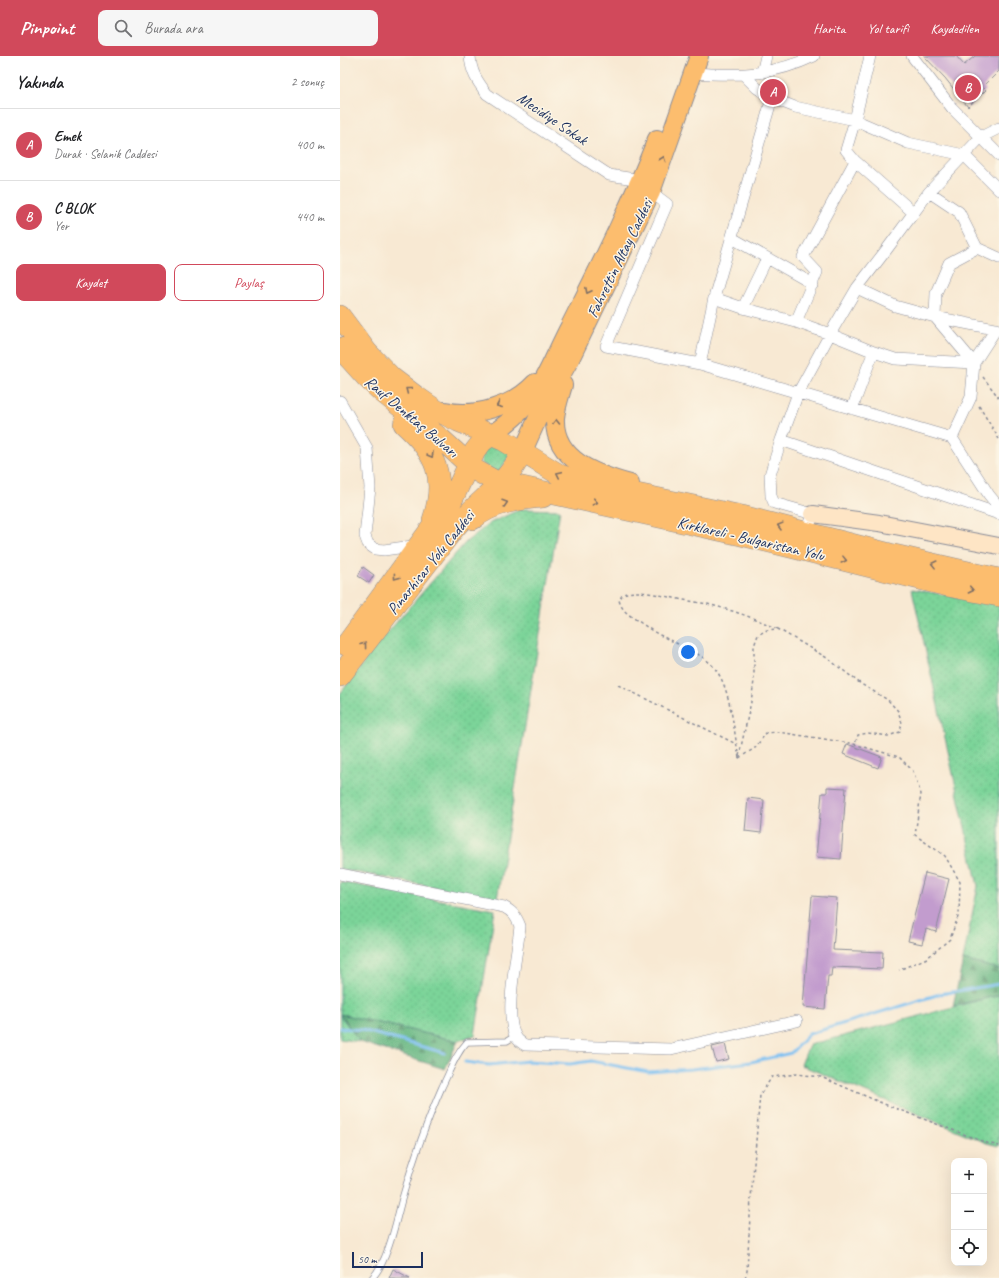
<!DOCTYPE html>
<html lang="tr">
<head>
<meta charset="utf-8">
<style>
	:root { --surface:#fff; --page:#f6f6f6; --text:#202124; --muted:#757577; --line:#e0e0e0; --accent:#d1495b }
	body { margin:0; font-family:Caveat,sans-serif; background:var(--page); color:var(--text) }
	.controls { position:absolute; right:12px; bottom:12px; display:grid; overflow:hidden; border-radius:8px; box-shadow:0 4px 16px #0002 }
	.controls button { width:36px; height:36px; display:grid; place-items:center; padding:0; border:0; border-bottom:1px solid var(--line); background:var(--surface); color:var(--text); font:20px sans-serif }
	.scale { position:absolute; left:12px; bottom:10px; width:71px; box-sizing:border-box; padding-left:4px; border:2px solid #1b2f5e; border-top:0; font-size:11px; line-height:14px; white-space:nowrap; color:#1b2f5e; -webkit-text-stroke:3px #fcf5e5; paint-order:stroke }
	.you { position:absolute; left:348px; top:596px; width:14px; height:14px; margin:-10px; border:3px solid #fff; border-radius:50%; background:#1a73e8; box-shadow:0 0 0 6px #1a73e833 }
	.badge { display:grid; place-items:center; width:26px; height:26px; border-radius:50%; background:var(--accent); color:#fff; font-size:13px; font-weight:700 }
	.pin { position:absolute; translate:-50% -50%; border:2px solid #fff; box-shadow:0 1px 4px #0006 }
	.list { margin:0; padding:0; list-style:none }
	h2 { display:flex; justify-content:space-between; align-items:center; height:52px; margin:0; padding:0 16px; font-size:17px }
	h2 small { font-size:13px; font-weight:400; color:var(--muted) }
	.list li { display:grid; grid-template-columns:26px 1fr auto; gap:12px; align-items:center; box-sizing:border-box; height:72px; padding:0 16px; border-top:1px solid var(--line) }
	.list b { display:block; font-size:15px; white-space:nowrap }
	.list p { margin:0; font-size:13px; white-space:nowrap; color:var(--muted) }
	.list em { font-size:13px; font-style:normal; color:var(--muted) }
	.actions { display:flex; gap:8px; padding:12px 16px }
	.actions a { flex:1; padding:9px 0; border:1px solid var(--accent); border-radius:8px; text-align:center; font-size:14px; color:var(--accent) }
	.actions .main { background:var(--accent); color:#fff }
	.icon { flex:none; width:22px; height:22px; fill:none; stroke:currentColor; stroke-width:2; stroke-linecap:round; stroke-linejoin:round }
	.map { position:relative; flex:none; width:659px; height:1222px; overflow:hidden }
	header { display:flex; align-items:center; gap:24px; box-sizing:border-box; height:56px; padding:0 20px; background:var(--accent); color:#fff }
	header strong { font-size:19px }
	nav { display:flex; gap:22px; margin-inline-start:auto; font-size:14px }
	.search { width:280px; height:36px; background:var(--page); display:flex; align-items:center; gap:10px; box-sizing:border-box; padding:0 14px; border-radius:8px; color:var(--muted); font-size:15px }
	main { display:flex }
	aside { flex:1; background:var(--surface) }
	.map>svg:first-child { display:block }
	.grass { fill:url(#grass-dots); stroke:#4b827c }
	.forest { fill:url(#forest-firs); stroke:#407270 }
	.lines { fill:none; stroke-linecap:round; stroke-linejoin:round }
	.stream { stroke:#7bc0f2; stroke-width:3 }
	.building { fill:#c29cce }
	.lane-casing { stroke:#8a8c98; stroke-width:7 }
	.street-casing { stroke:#8a8c98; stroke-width:12 }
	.secondary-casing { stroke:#8a8c98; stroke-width:18 }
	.primary-casing { stroke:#8a8c98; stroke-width:20 }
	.highway-casing { stroke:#8a8c98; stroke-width:22 }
	.path { stroke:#8a8c98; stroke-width:1.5; stroke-dasharray:3 3; stroke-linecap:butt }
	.lane { stroke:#fff; stroke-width:5.5 }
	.street { stroke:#fff; stroke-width:11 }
	.secondary { stroke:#fee5c5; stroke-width:16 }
	.primary { stroke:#fcbd6e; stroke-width:18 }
	.highway { stroke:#fcbd6e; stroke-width:21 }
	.oneway { stroke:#806f65 }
	.labels { text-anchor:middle; stroke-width:3; stroke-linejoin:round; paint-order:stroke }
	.street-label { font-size:16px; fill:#1b2f5e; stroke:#fcf5e5 }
</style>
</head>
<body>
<header>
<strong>Pinpoint</strong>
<div class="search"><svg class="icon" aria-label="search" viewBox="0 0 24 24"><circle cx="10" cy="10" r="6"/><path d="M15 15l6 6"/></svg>Burada ara</div>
<nav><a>Harita</a><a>Yol tarifi</a><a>Kaydedilen</a></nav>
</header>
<main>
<aside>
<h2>Yakında<small>2 sonuç</small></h2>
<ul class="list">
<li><span class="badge">A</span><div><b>Emek</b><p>Durak · Selanik Caddesi</p></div><em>400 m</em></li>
<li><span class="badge">B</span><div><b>C BLOK</b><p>Yer</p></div><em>440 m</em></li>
</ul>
<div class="actions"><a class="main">Kaydet</a><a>Paylaş</a></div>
</aside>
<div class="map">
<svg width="659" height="1222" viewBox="0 0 659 1222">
	<defs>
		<pattern id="grass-dots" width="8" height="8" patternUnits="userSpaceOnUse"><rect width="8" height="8" fill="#7bd499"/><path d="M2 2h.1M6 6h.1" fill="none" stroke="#6ab686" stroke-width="1.8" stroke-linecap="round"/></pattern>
		<pattern id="forest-firs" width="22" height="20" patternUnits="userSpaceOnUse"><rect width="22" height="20" fill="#64b681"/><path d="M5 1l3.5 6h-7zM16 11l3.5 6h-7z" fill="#52946d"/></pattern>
	</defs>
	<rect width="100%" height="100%" fill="#fcf5e5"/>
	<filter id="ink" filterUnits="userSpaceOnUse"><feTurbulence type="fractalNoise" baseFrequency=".025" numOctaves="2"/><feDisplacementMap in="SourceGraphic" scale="8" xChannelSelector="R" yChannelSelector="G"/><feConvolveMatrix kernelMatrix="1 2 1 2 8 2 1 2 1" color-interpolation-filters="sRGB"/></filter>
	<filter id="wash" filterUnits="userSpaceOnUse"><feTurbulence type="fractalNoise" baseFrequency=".012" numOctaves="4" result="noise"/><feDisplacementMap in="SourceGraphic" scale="16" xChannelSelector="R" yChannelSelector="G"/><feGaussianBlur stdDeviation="0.9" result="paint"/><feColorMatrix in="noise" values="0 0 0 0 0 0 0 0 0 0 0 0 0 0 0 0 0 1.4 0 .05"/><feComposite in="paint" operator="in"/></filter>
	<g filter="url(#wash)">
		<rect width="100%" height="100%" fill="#f8e9d3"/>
		<path class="grass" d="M151 387 171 397 158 418 141 407V397Z
			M181 453 220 454 157 843 0 813V638L36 590 126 486 150 467Z
			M572 533 659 548V913L623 904 638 830Z
			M0 826 155 854 135 979 118 985 0 958Z
			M659 939V1090L647 1087 461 1009 469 989Z
			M0 959 20 986 0 983Z"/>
		<path class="forest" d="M623 904 659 913V939L613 950Z
			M0 958 118 985 105 1013 20 986Z"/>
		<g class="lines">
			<path class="stream" d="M0 972 22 974 105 997
				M125 1006 149 1009 188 1005 230 1008 251 1005 308 1016 351 1013 411 1006 451 997 469 978 600 938 659 928"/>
		</g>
		<g id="blocks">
			<path class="building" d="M584 0H616L624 9 635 0H659V15L643 31 646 34 628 51 605 22Z
				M23 511 34 519 29 527 18 520Z
				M507 688 542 701 538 712 503 698Z
				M487 731 506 732 501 803 476 801 482 737H487Z
				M408 742 424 744 421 777 405 775Z
				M585 817 609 823 596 876 586 873 582 888 568 885Z
				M472 840 497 842 493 894 543 896 542 913 492 911 491 920H488L485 953 463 951Z
				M385 988 389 1003 376 1006 372 991Z
				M53 1213 70 1222H49Z"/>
		</g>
	</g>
	<g filter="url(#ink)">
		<use href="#blocks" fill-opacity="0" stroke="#8a8c98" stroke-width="1"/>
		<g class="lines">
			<g class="lane-casing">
				<path id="lane" d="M32 1222C48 1206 56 1165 62 1143 73 1105 86 1067 102 1031 110 1015 115 999 127 986L167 985 175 980"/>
			</g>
			<g class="street-casing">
				<path id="street" d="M130 0C131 16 137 25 147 38L269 119 301 124 304 126
					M530 0 515 64 506 94 515 105 574 157
					M572 0 612 52 659 99
					M352 17C398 20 432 20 474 0
					M422 17 426 0
					M404 19 417 32 432 42 455 51 515 64 568 87 624 99 659 134
					M311 136 327 148 266 290 360 308 612 382
					M589 136 619 156 637 192 659 202
					M392 182 473 228
					M637 192 609 207 596 237 595 261 634 307 631 341 612 382 649 439 659 451
					M517 232 555 250 595 261 659 274
					M374 242 403 252 456 266 490 278 534 296 555 303 634 307 656 273
					M403 252 427 202
					M456 266 477 216 463 201 515 105
					M360 308 374 242 432 42
					M0 345 27 392 30 432 25 480 28 488 35 493 44 494 79 489
					M512 353 528 310 534 296
					M441 384 659 458
					M467 477 473 458 434 447 431 440 430 419 441 384 458 337 490 278 517 232 547 193 589 136 641 81 659 72
					M0 818 164 851C173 856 176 860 180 870 178 895 163 960 176 981 178 985 182 987 185 989L331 993 457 965"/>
			</g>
			<g class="secondary-casing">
				<path id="secondary" d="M473 458 539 467 659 490"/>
			</g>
			<g class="primary-casing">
				<path id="primary" d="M223 329C220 340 216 351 215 362 213 405 258 419 290 428
					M105 355C135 362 174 350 195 327
					M151 379C164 370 176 361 186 349 206 326 216 296 230 270 261 208 292 147 317 83
					M182 397 201 355 230 303 311 136 359 0"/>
			</g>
			<g class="highway-casing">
				<path id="highway" d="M0 260 27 296 52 322 77 341 96 354 118 365 163 384 220 419 249 428 402 460 550 498 659 523
					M0 292 26 321 42 336 101 383 135 414 155 425 401 479 608 530 659 540
					M64 368C96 397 107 421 93 464
					M133 463C152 447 179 443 203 441
					M6 589 112 444 135 395 142 386 151 379
					M0 620 113 474C136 445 165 431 182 397"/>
			</g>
			<path class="path" d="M643 321 659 342
				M639 350 659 383
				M278 629 396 688
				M399 700 411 646 414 625V590L418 579 427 574 438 573 460 586 487 602 521 628 548 644 558 655 562 667 560 676 548 680 528 677 518 679 515 688
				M399 702 415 692 426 677 438 676 510 687 559 701 573 715 581 738 575 779 605 800 620 826 619 858 610 883 587 902 559 914
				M399 702C394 677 391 634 376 614 365 598 338 589 322 580 315 577 308 572 301 567 291 560 282 556 279 544L283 538C299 533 318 539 334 542 347 545 359 546 371 549 395 555 417 563 438 573
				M405 1222 407 1215 411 1142 420 1039 432 1021 457 1018 481 1021 544 1048 647 1087 659 1090"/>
			<use href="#lane" class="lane"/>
			<use href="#street" class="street"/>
			<use href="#secondary" class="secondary"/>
			<use href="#primary" class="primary"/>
			<use href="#highway" class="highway"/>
		</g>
		<defs><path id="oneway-chevron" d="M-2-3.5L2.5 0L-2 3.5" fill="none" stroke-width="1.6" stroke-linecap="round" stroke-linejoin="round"/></defs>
		<g class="oneway">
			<use href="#oneway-chevron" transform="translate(323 103) rotate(-71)"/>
			<use href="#oneway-chevron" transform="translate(248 235) rotate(117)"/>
			<use href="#oneway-chevron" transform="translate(68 334) rotate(-142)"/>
			<use href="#oneway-chevron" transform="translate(159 349) rotate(157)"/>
			<use href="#oneway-chevron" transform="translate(216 366) rotate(-91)"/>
			<use href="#oneway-chevron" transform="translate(91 399) rotate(60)"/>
			<use href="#oneway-chevron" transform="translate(219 418) rotate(-155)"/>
			<use href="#oneway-chevron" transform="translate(255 446) rotate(12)"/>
			<use href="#oneway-chevron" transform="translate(165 447) rotate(-18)"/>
			<use href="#oneway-chevron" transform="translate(440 470) rotate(-165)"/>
			<use href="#oneway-chevron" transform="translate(504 504) rotate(14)"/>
			<use href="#oneway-chevron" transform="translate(594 508) rotate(-166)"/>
			<use href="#oneway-chevron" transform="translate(56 521) rotate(127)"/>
			<use href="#oneway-chevron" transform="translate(631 534) rotate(12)"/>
			<use href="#oneway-chevron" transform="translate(24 589) rotate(-53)"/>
		</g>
	</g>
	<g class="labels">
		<g class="street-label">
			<text transform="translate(213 62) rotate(34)" y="6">Mecidiye Sokak</text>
			<text transform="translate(279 202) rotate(-64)" y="6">Fahrettin Altay Caddesi</text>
			<text transform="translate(72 360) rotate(40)" y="6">Rauf Denktaş Bulvarı</text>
			<text transform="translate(411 482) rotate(13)" y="6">Kırklareli - Bulgaristan Yolu</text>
			<text transform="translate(90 506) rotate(-51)" y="6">Pınarhisar Yolu Caddesi</text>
		</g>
	</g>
</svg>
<div class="controls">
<button>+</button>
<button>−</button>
<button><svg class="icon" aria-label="locate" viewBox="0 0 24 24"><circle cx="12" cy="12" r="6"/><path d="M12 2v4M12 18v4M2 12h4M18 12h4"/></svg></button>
</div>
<div class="scale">50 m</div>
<div class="you"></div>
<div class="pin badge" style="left:433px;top:36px">A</div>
<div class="pin badge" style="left:628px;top:32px">B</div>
</div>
</main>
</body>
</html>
